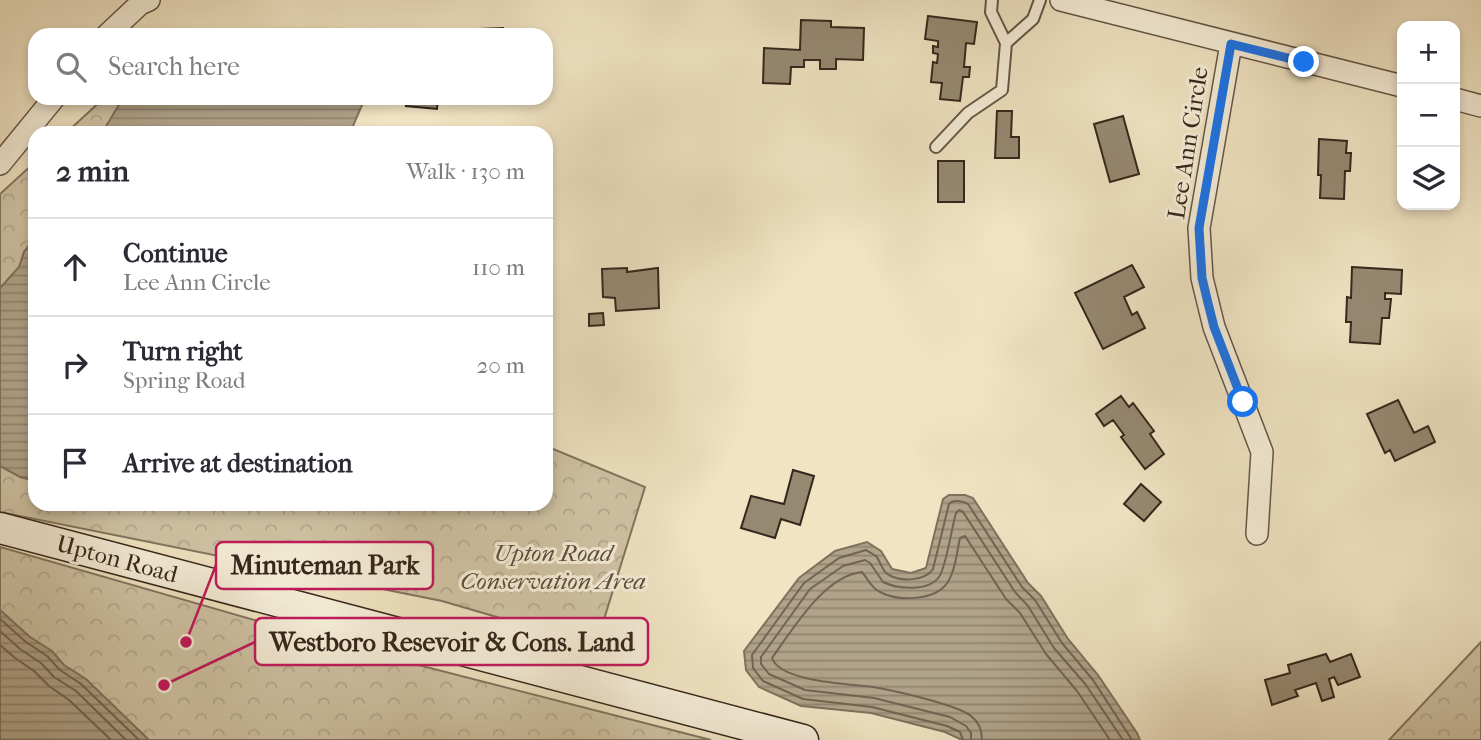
<!DOCTYPE html>
<html lang="en">
<head>
<meta charset="utf-8">
<style>
	:root { --surface:#fff; --page:#f7f7f7; --text:#2b2b33; --muted:#7c7c81; --line:#e1e1e2 }
	body { margin:0; font-family:"IM FELL French Canon",serif; background:var(--page); color:var(--text) }
	.controls { position:absolute; right:21px; top:21px; display:grid; overflow:hidden; border-radius:14px; box-shadow:0 4px 10px #0003 }
	.controls button { width:63px; height:63px; display:grid; place-items:center; padding:0; border:0; border-bottom:2px solid var(--line); background:var(--surface); color:var(--text); font:35px sans-serif }
	.stop { position:absolute; width:21px; height:21px; margin:-16px; border:5px solid #1a73e8; border-radius:50%; background:#fff }
	.stop.end { background:#1a73e8; border-color:#fff; box-shadow:0 2px 7px #0008 }
	.list { margin:0; padding:0; list-style:none }
	h2 { display:flex; justify-content:space-between; align-items:center; height:91px; margin:0; padding:0 28px; font-size:30px }
	h2 small { font-size:23px; font-weight:400; color:var(--muted) }
	.list li { display:grid; grid-template-columns:46px 1fr auto; gap:21px; align-items:center; box-sizing:border-box; height:98px; padding:0 28px; border-top:2px solid var(--line) }
	.list b { display:block; font-size:26px; white-space:nowrap }
	.list p { margin:0; font-size:23px; white-space:nowrap; color:var(--muted) }
	.list em { font-size:23px; font-style:normal; color:var(--muted) }
	.icon { flex:none; width:38px; height:38px; fill:none; stroke:currentColor; stroke-width:2; stroke-linecap:round; stroke-linejoin:round }
	.map { position:relative; flex:none; width:1481px; height:740px; overflow:hidden }
	.search { position:absolute; background:var(--surface); box-shadow:0 4px 10px #0003; left:28px; top:28px; width:525px; height:77px; display:flex; align-items:center; gap:18px; box-sizing:border-box; padding:0 24px; border-radius:21px; color:var(--muted); font-size:26px }
	.panel { position:absolute; background:var(--surface); box-shadow:0 4px 10px #0003; left:28px; top:126px; width:525px; height:385px; border-radius:21px }
	.map>svg:first-child { display:block }
	.forest { fill:url(#forest-crowns); stroke:#827560; stroke-width:2 }
	.water { fill:url(#water-rules); stroke:#7f715e; stroke-width:2 }
	.lines { fill:none; stroke-linecap:round; stroke-linejoin:round }
	.shore { stroke:#726452; stroke-width:2 }
	.building { fill:#968972; stroke:#35261b; stroke-width:2 }
	.lane-casing { stroke:#645645; stroke-width:14 }
	.street-casing { stroke:#645645; stroke-width:24 }
	.secondary-casing { stroke:#35261b; stroke-width:33 }
	.lane { stroke:#f5edd8; stroke-width:10 }
	.street { stroke:#f5edd8; stroke-width:21 }
	.secondary { stroke:#f5edd8; stroke-width:30 }
	.route { stroke:#1a73e8; stroke-width:9 }
	.labels { text-anchor:middle; stroke-width:6; stroke-linejoin:round; paint-order:stroke }
	.street-label { font-size:24px; fill:#35261b; stroke:#f5edd8 }
	.park-label { font-size:24px; font-style:italic; fill:#5c4e3e; stroke:#f5edd8 }
	.leader { fill:none; stroke:#c2185b; stroke-width:2.5 }
	.callout-dot { fill:#c2185b; stroke:#f5edd8; stroke-width:2.5 }
	.callout { fill:#f5edd8; stroke:#c2185b; stroke-width:2.5 }
	.callout-label { font-size:26px; text-anchor:middle; font-weight:bold; fill:#35261b }
</style>
</head>
<body>
<div class="map">
<svg width="1481" height="740" viewBox="0 0 1481 740">
	<defs>
		<pattern id="forest-crowns" width="20" height="18" patternUnits="userSpaceOnUse" patternTransform="scale(1.75)"><rect width="20" height="18" fill="#d0c4a6"/><path d="M2 6a3 3 0 1 1 6 0M12 15a3 3 0 1 1 6 0" fill="none" stroke="#b3a88e"/></pattern>
		<pattern id="water-rules" width="6" height="5" patternUnits="userSpaceOnUse" patternTransform="scale(1.75)"><rect width="6" height="5" fill="#b0a38a"/><path d="M0 2.5h6" fill="none" stroke="#908570"/></pattern>
	</defs>
	<rect width="100%" height="100%" fill="#f0e4c3"/>
	<filter id="stains"><feTurbulence type="fractalNoise" baseFrequency=".00286" numOctaves="4"/><feColorMatrix values="0 0 0 0 .2 0 0 0 0 .09 0 0 0 0 .02 0 0 0 .5 -.17"/></filter>
	<radialGradient id="worn" r=".72"><stop offset=".6" stop-color="#630" stop-opacity="0"/><stop offset="1" stop-color="#630" stop-opacity=".3"/></radialGradient>
	<path class="forest" d="M104 98H129L149 133H66Z
		M35 162V504H546V446L645 487 592 658 579 641 442 601 0 512V194Z
		M0 547 352 648 711 740H0Z
		M1481 642V740H1389Z"/>
	<path class="water" d="M123 98H365L350 133H102Z
		M35 237V481L20 477 0 466V288L19 267 24 252Z
		M949 495H965L973 498 1028 583 1041 596 1068 639 1098 675 1137 733 1140 740H962L945 732 871 713 801 706 759 687 746 670 744 651 799 578 835 551 867 542 881 551 892 569 911 573 926 568 943 499Z
		M0 610 30 637 52 651 64 665 86 679 149 740H0Z"/>
	<g class="lines">
		<path class="shore" d="M0 619 26 642 47 656 60 670 81 684 139 740
			M0 631 20 649 41 663 54 677 76 691 126 740
			M0 645 15 658 34 671 49 686 69 700 111 740
			M963 740 960 732 947 726 872 707 803 699 763 681 753 668 752 655 804 583 839 558 866 550C867 551 875 555 876 556 881 562 882 572 889 575 902 582 925 581 933 569L949 504C953 499 963 501 968 504L1022 587 1035 600 1062 643 1093 680 1132 740
			M971 740V733L966 726 950 717 874 698 805 690 769 674 761 664V657L810 589 843 566 865 560 870 563 883 582C897 589 928 592 939 577 946 568 952 526 956 513L959 510 963 512 1015 592 1028 606 1054 648 1086 685 1123 740
			M982 740C982 731 979 722 971 716 958 705 892 690 873 687 850 684 780 682 772 658 793 629 824 576 862 572 868 579 871 588 880 592 899 602 938 601 949 580 956 568 957 551 960 538L965 536 1006 599 1020 613 1046 654 1077 691 1110 740"/>
	</g>
	<path class="building" d="M928 16 977 22 974 44 966 43 964 67H970L969 77H963L960 101 940 99 942 83 931 82 933 62 937 63 938 54 933 53V46L938 47V41L925 39Z
		M801 20 831 21V27L864 28 863 60 836 59V69H820V60H804V67H791L790 84 763 83 764 48 800 50Z
		M503 28V35H453V30Z
		M407 98H438L437 109 406 106Z
		M997 111H1012L1011 137H1019V158H995Z
		M1123 116 1139 174 1110 182 1094 124Z
		M1319 139 1347 141 1346 153H1351L1350 171H1345L1344 199 1320 198 1321 175H1318Z
		M938 161H964V202H938Z
		M1132 265 1144 287 1124 297 1132 315 1137 312 1145 328 1103 349 1075 293Z
		M1352 267 1402 270 1401 294 1385 293V299H1391L1389 318H1382L1380 344 1350 342 1351 322H1346L1347 297 1351 298Z
		M627 268V272L658 268 659 308 616 311 615 298 603 297 602 269Z
		M603 313 604 325 589 326V314Z
		M1121 396 1129 407 1133 403 1154 431 1150 434 1164 454 1145 469 1121 437 1124 435 1113 420 1104 426 1096 414Z
		M1398 400 1414 433 1428 426 1435 442 1395 461 1390 450 1385 453 1367 414Z
		M793 470 814 476 800 525 781 519 775 538 741 528 751 496 784 504Z
		M1141 484 1161 502 1144 521 1124 504Z
		M1326 654 1330 662 1351 654 1360 677 1338 685 1334 677 1329 679 1334 697 1322 701 1316 683 1295 690 1298 696 1272 705 1265 680 1290 673 1288 665Z"/>
	<g class="lines">
		<g class="lane-casing">
			<path id="lane" d="M992 0 991 12 1006 43 1033 19 1040 0
				M936 147 968 113 1002 90 1006 43"/>
		</g>
		<g class="street-casing">
			<path id="street" d="M1061 0 1402 86
				M107 35 140 4 149 0
				M1231 44 1199 228 1202 278 1214 327 1262 452 1257 534
				M1455 99 1481 106
				M0 164 54 98"/>
		</g>
		<g class="secondary-casing">
			<path id="secondary" d="M0 528 803 740"/>
		</g>
		<use href="#lane" class="lane"/>
		<use href="#street" class="street"/>
		<use href="#secondary" class="secondary"/>
	</g>
	<g class="lines">
		<path class="route" d="M1243 402 1214 327 1208 303 1202 278 1199 228 1231 44 1304 62"/>
	</g>
	<g class="labels">
		<g class="street-label">
			<text transform="translate(1188 143) rotate(-81)" y="8">Lee Ann Circle</text>
			<text transform="translate(117 559) rotate(15)" y="8">Upton Road</text>
		</g>
		<g class="park-label">
			<text x="553" y="561">Upton Road<tspan x="553" dy="28">Conservation Area</tspan></text>
		</g>
	</g>
	<path class="leader" d="M186 642L216 565M164 685L255 642"/>
	<g class="callout-dot">
		<circle cx="186" cy="642" r="7"/>
		<circle cx="164" cy="685" r="7"/>
	</g>
	<g class="callout">
		<rect x="216" y="542" width="217" height="47" rx="7"/>
		<rect x="255" y="618" width="393" height="47" rx="7"/>
	</g>
	<g class="callout-label">
		<text x="325" y="574">Minuteman Park</text>
		<text x="452" y="651">Westboro Resevoir &amp; Cons. Land</text>
	</g>
	<rect width="100%" height="100%" filter="url(#stains)"/>
	<rect width="100%" height="100%" fill="url(#worn)"/>
</svg>
<div class="controls">
<button>+</button>
<button>−</button>
<button><svg class="icon" aria-label="layers" viewBox="0 0 24 24"><path d="M12 4l9 5-9 5-9-5zM3 14l9 5 9-5"/></svg></button>
</div>
<div class="stop" style="left:1243px;top:402px"></div>
<div class="stop end" style="left:1304px;top:62px"></div>
<div class="search"><svg class="icon" aria-label="search" viewBox="0 0 24 24"><circle cx="10" cy="10" r="6"/><path d="M15 15l6 6"/></svg>Search here</div>
<section class="panel">
<h2>2 min<small>Walk · 130 m</small></h2>
<ul class="list">
<li><svg class="icon" aria-label="ahead" viewBox="0 0 24 24"><path d="M12 20V5M6 11l6-6 6 6"/></svg><div><b>Continue</b><p>Lee Ann Circle</p></div><em>110 m</em></li>
<li><svg class="icon" aria-label="right" viewBox="0 0 24 24"><path d="M7 20v-9h11M14 6l5 5-5 5"/></svg><div><b>Turn right</b><p>Spring Road</p></div><em>20 m</em></li>
<li><svg class="icon" aria-label="arrive" viewBox="0 0 24 24"><path d="M6 21V4h12l-3 4 3 4H6"/></svg><div><b>Arrive at destination</b></div></li>
</ul>
</section>
</div>
</body>
</html>
